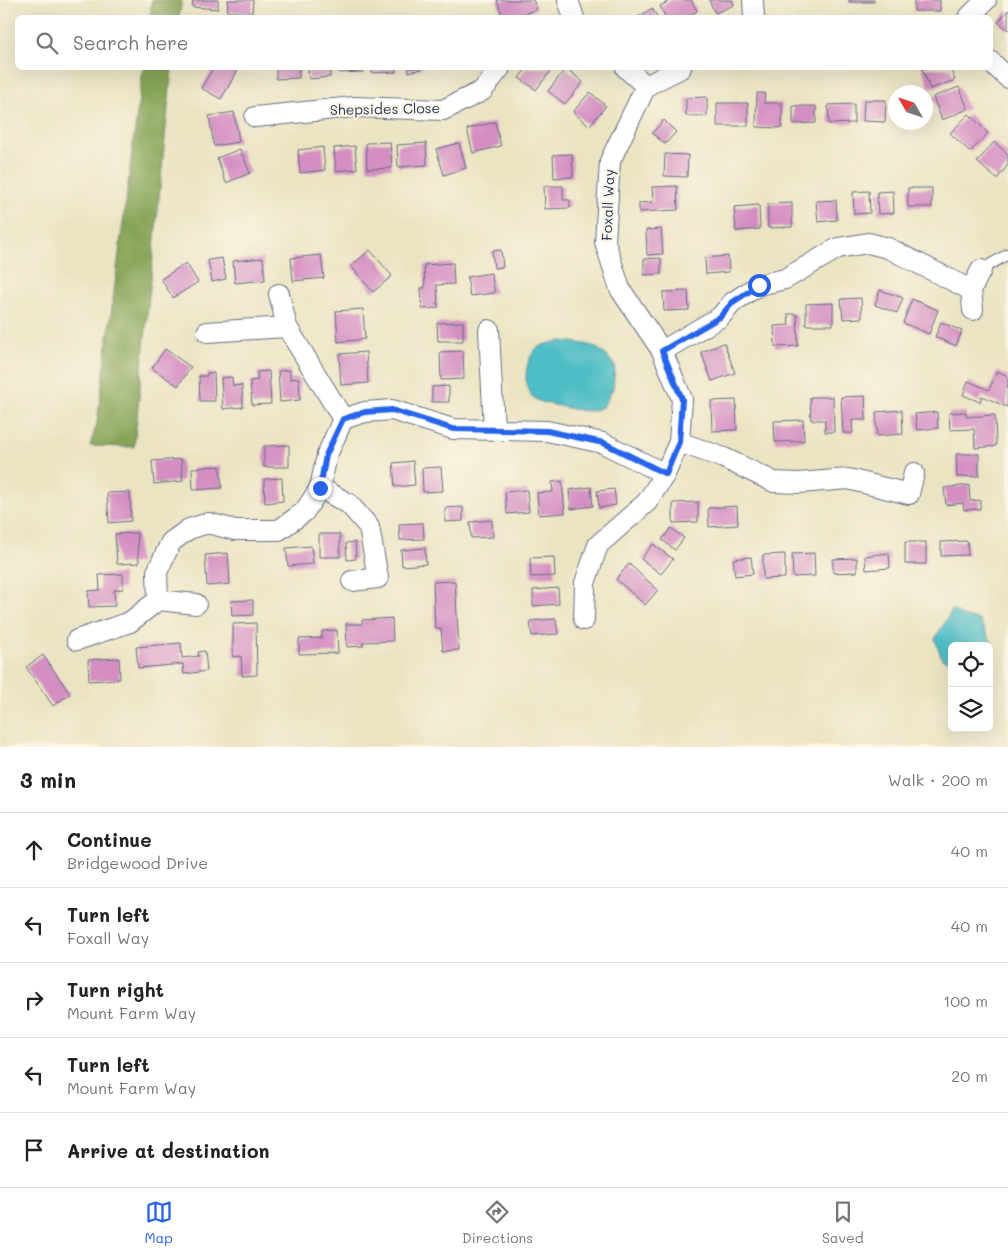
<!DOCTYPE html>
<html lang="en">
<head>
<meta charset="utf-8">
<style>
	:root { --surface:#fff; --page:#f6f6f6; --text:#222; --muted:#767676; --line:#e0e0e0; --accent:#2563eb }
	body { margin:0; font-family:Mali,sans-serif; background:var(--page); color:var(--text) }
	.controls { position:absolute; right:15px; bottom:15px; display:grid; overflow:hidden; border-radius:8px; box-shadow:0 5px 20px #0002 }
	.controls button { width:45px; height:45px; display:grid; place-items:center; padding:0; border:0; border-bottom:1px solid var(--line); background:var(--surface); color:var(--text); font:25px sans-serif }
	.compass { position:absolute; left:888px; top:85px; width:45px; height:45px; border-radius:50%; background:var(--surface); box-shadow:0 5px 20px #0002; rotate:309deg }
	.stop { position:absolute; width:15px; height:15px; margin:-11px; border:4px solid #2563eb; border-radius:50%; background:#fff }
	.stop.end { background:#2563eb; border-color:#fff; box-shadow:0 1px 5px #0008 }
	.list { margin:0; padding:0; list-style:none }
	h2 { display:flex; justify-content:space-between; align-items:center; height:65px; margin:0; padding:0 20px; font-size:21px }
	h2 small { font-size:16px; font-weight:400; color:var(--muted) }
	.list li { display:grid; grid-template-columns:32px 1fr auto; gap:15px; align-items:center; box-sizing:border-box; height:75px; padding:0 20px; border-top:1px solid var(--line) }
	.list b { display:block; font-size:19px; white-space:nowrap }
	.list p { margin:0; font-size:16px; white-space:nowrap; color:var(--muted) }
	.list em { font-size:16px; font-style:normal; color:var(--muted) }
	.icon { flex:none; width:28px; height:28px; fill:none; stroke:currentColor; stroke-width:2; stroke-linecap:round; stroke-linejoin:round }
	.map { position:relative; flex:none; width:1008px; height:747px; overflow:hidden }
	.search { position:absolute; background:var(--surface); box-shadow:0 5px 20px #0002; left:15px; right:15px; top:15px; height:55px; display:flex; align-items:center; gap:12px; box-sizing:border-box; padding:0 18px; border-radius:8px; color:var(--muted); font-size:19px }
	.sheet { height:440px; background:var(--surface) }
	nav { display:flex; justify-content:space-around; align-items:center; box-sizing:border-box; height:70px; border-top:1px solid var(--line); background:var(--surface); font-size:14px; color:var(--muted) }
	nav a { display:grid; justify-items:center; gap:2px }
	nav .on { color:var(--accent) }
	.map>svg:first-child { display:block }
	.forest { fill:#86a457; stroke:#506a5a }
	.water { fill:#4fbdc5; stroke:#357692 }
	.building { fill:#d48ec2 }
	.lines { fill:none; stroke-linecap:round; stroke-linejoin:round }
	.service-casing { stroke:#646e81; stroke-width:12 }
	.minor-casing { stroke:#646e81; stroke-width:22 }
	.service { stroke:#fff; stroke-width:10 }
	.minor { stroke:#fff; stroke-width:20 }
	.route { stroke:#2563eb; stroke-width:6 }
	.labels { text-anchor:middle; stroke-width:4.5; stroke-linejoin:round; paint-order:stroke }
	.street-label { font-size:14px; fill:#1b2f5e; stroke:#fcf5e5 }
</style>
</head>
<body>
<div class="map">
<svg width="1008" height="747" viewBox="0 0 1008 747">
	<rect width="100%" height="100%" fill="#fcf5e5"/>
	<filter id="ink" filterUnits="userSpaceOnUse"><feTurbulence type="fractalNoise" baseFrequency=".02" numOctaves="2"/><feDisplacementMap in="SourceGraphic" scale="10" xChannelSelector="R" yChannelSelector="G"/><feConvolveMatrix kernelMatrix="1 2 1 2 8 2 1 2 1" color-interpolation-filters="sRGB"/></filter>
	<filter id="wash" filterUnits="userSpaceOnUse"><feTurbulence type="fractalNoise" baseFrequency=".0096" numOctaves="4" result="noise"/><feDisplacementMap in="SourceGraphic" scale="20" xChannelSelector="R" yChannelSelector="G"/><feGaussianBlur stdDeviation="1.12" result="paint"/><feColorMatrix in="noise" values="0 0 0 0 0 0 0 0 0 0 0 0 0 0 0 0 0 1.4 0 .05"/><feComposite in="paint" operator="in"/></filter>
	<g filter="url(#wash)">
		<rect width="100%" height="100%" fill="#ebe4c3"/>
		<path class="forest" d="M152 0H182L179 17H150Z
			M143 68H172L134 447 90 446 97 423Z"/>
		<path class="water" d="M562 341C588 344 598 343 615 366L613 388 603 407C599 408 593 411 588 411 581 411 540 403 535 399 521 389 525 360 536 349 544 343 552 343 562 341Z
			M952 610 962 616 979 620 992 643 989 646H952V662L942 659 935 639Z"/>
		<g id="blocks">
			<path class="building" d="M193 0H218V9L192 7Z
				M228 0H253L252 13 227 12Z
				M497 0H533L537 9 513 18H503Z
				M671 0H691L697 11 685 18H666L660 6Z
				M709 0H732L734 5 715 13Z
				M849 0H874V2H849Z
				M914 0H940V11H914Z
				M652 8 658 18H637Z
				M1008 10V30L998 22Z
				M213 68H232L238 70 221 99 201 88Z
				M276 68H299V78L276 79Z
				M308 68H330V77L309 79Z
				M339 68H363V72L339 73Z
				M372 68H396V72L372 73Z
				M408 68H426L409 72Z
				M527 68H553L536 90 519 78Z
				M566 68 583 82 565 104 548 91Z
				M922 68H950L955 80 930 89Z
				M959 87 968 109 942 120 933 97Z
				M590 92 606 106 589 126 573 112Z
				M757 93H765L764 103H782V128L756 127Z
				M707 97V116H686V98Z
				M864 100H886L885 122 863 121Z
				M717 103H748V126H717Z
				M854 104V123L829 124 828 105Z
				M793 106H816V123L793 124Z
				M234 112 239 142 214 146 209 116Z
				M969 114 988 133 970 152 950 133Z
				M664 120 676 132 665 144 652 133Z
				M495 122 501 146 473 153 467 129Z
				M390 142 392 168 367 169 366 143Z
				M994 142 1008 154V165L997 179 977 162Z
				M426 143 427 165 398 167 397 145Z
				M459 143 466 168 444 175 436 149Z
				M355 146 357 169 336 171 334 148Z
				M323 147 325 170 300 173 298 150Z
				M240 149 250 173 226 183 217 158Z
				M572 154 573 177 554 178 553 155Z
				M665 154 688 155 687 177 664 176Z
				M544 186H563V200H570V208L545 209Z
				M677 186 678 210 639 212V203L653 202 652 187Z
				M908 188H932V207H908Z
				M869 191 870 213 854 214 853 192Z
				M893 191 894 213 878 214 877 192Z
				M836 200 837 220 818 222 816 201Z
				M792 203V227L768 228V204Z
				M759 205 760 229 736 231 734 207Z
				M661 229 663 254 647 255 646 230Z
				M370 250 392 276 373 292 351 266Z
				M501 250 503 267 494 268 492 251Z
				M321 255 324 278 293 281 291 258Z
				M728 256 729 272 706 274 705 258Z
				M222 258 226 279 212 282 208 260Z
				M263 258 265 280 235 283 233 261Z
				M661 258V274L644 275V259Z
				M186 263 198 282 173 298 161 279Z
				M453 263 454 284 437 285 438 308 422 309 421 288H425L424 265Z
				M491 273 495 293 470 296 467 277Z
				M880 290 903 298 897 313 875 305Z
				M688 291 689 310 664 311 663 292Z
				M861 298 862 318 843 319 841 299Z
				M912 299 938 310 929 334 903 323Z
				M833 303V325H806V304Z
				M363 309 365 339 338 342 336 311Z
				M788 314H797L798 346 775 347 774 326 789 325Z
				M463 322V341H438L437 323Z
				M941 322 962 331 956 346 935 337Z
				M724 343 735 373 712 381 701 352Z
				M165 349 191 367 178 386 152 368Z
				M463 351 464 379 441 380 440 352Z
				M366 352 368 383 341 385 339 354Z
				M290 370V379L299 378 300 400 280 402 278 371Z
				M269 371 271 404 252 405 250 381 258 380 257 372Z
				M997 371 1008 376 1007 407 982 396 980 402 963 395 968 381 989 390Z
				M207 373H214L215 401H200L199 376H207Z
				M232 377 233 386 242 385 243 407 223 409 221 378Z
				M449 386V402H432V387Z
				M865 396 866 420H852L853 433H843L841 397Z
				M810 397H833L834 432H825V420H811Z
				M736 400 737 430 712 431 711 401Z
				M902 410 903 434 877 436 876 412Z
				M937 412 938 428 917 430 915 414Z
				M966 412V417L995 415 996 446 975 448 974 429 950 430 949 413Z
				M803 420 804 441 775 442 774 421Z
				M289 445V467H264V446Z
				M956 454H979V476L957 477Z
				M181 459 183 481 154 484 152 461Z
				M413 461 415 485 395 487 393 463Z
				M220 466 222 488 193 490 192 468Z
				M441 467 443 491 423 492 422 468Z
				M282 478 283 501 265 503 264 479Z
				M562 481 565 513 539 515 537 493 553 492 552 482Z
				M969 485 970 501 980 500V509L964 510 963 503 946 505 944 488Z
				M591 487 593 506 571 509 569 490Z
				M614 489 616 505 599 508 597 491Z
				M527 490 529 512 507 514 505 492Z
				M130 492 131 521 109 523 107 493Z
				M698 502V522L673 523V503Z
				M737 506 738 525 709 527 708 508Z
				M463 507V521L445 522V508Z
				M492 520 493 537 471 538 470 522Z
				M423 523 424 539 400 540 399 524Z
				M671 528 684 538 675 550 662 540Z
				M137 533 139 563 117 564 115 534Z
				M319 534H340V557H319Z
				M967 541 968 555 941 556V542Z
				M355 542 356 559 347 560 346 543Z
				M905 542H926V564H905Z
				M653 544 673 559 661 574 641 559Z
				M311 546 313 564 288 566 286 548Z
				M425 548 426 564 402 566 401 550Z
				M228 553 230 584 207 586 205 555Z
				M814 553 815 576 793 577 792 554Z
				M889 553 890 568 866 570 865 556Z
				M785 554V578L763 579V555Z
				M554 557 555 576 531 577 530 558Z
				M751 557 753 574 735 576 733 559Z
				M857 558V572L833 573V559Z
				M629 564 658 590 645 605 616 579Z
				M123 574V589L114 590 115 606 89 607 88 591 100 590 99 575Z
				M455 581 459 650 443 651 441 629 435 628 433 582Z
				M558 588 559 604 533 606V590Z
				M253 600V615L232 616 231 601Z
				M392 618 393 641 363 642V646L347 647 346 624H362V620Z
				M556 619 558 634 532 636 530 621Z
				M256 623 257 675 242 676 241 656 233 657V624Z
				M337 630 338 653 299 654V639L322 638V631Z
				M181 643 182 658 199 656 198 652 205 651 207 671 184 674 183 664 138 668 136 647Z
				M43 655 70 694 53 706 26 667Z
				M119 658 120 679 89 681 88 660Z"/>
		</g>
	</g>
	<g filter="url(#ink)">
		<use href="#blocks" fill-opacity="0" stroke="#646e81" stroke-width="1"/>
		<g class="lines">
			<g class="service-casing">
				<path id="service" d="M981 270 1008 254"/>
			</g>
			<g class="minor-casing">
				<path id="minor" d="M568 0 574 18
					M753 0 754 18
					M968 18 986 0
					M990 61 1008 78
					M626 68 646 86
					M255 117 354 107 443 110 482 91 500 68
					M971 290 981 270
					M279 294 287 327 343 419
					M489 330 494 429
					M207 332 287 327
					M662 351 720 317 733 302 759 285 785 279 838 248 868 243 888 248 971 290 973 310
					M679 442 724 458 774 482 799 483 848 479 909 494 914 473
					M320 488 349 504 369 527 378 578 352 581
					M158 600 196 604
					M584 620 585 583 598 545 647 502 665 474 679 442 682 399 662 351 620 289 605 242 610 161 646 86 681 68
					M77 640 130 622 158 600 157 572 171 542 189 529 208 523 235 530H279L304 512 320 488 327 455 343 419 365 412 392 410 453 429 547 431 603 443 665 474"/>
			</g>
			<use href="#service" class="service"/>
			<use href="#minor" class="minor"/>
		</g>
	</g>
	<g class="lines" filter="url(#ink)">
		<path class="route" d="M320 488 326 455 343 419 365 412 392 410 453 429 547 431 604 443 666 474 679 442 682 399 662 351 720 317 733 302 759 285"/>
	</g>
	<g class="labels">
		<g class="street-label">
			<text transform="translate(385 109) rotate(-1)" y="5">Shepsides Close</text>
			<text transform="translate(608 205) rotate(-88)" y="5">Foxall Way</text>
		</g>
	</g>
</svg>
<div class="controls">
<button><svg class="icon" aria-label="locate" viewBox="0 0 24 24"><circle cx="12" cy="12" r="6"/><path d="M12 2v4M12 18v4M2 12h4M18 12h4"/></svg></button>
<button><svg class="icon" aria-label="layers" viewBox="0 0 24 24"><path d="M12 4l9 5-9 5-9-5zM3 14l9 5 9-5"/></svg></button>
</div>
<svg class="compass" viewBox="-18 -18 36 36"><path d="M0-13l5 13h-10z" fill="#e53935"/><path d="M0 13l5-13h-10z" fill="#767676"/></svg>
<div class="stop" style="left:759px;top:285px"></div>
<div class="stop end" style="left:320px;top:488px"></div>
<div class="search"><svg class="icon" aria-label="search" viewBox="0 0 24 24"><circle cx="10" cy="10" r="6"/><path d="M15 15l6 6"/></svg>Search here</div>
</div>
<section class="sheet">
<h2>3 min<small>Walk · 200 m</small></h2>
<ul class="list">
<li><svg class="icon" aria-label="ahead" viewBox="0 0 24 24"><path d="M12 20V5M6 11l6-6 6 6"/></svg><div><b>Continue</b><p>Bridgewood Drive</p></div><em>40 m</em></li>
<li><svg class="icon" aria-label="left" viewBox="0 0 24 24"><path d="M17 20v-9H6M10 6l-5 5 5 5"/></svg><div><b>Turn left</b><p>Foxall Way</p></div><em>40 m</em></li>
<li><svg class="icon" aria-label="right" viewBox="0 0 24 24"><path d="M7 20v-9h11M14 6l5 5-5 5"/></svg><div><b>Turn right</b><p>Mount Farm Way</p></div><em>100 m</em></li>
<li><svg class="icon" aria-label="left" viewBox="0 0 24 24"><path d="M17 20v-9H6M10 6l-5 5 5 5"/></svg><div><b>Turn left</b><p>Mount Farm Way</p></div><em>20 m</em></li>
<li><svg class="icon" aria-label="arrive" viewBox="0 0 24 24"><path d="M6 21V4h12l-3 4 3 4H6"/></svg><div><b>Arrive at destination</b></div></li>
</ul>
</section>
<nav>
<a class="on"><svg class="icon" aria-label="map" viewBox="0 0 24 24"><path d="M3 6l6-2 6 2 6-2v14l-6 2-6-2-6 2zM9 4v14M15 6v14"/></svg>Map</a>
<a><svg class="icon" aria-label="directions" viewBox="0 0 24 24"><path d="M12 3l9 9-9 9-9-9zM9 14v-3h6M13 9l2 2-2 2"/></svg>Directions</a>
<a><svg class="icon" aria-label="saved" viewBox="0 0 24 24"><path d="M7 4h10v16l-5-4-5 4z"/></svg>Saved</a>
</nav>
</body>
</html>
